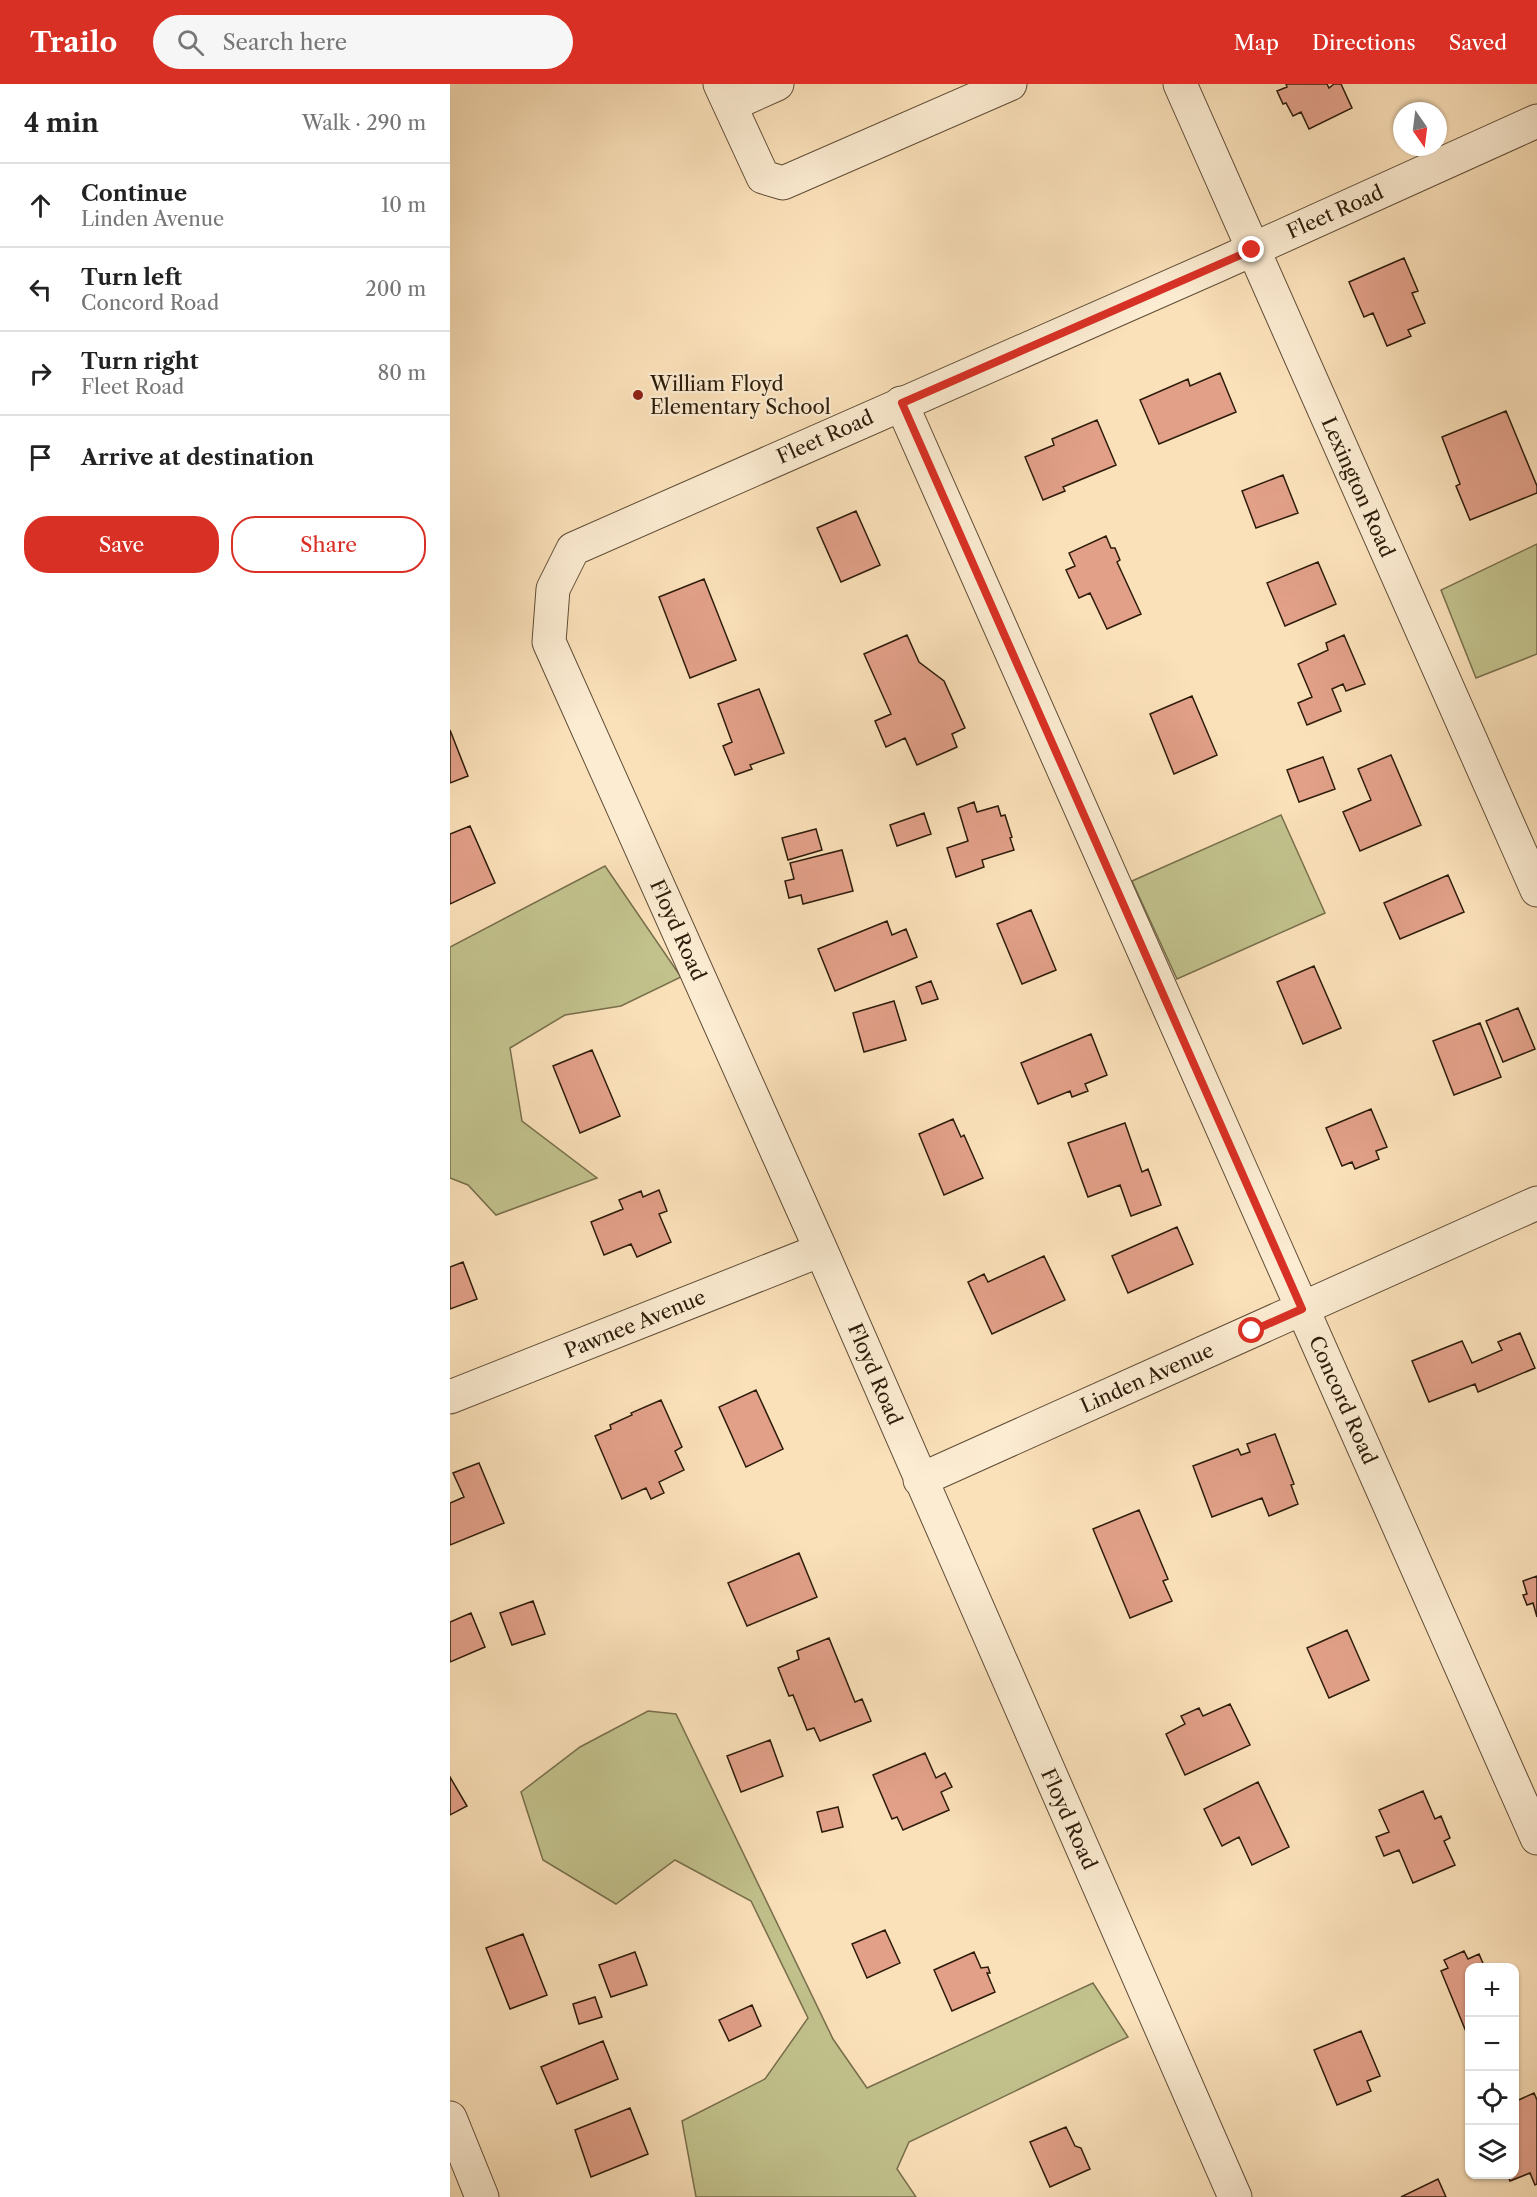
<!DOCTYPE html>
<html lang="en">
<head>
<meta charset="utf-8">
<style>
	:root { --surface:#fff; --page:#f6f6f6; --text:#222; --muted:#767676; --line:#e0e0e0; --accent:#d93025 }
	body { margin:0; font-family:"Libre Caslon Text",serif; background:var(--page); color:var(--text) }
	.controls { position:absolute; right:18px; bottom:18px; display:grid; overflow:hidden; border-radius:12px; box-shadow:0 2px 4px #0004 }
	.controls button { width:54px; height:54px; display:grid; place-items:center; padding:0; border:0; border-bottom:2px solid var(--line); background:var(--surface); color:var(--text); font:30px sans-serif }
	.compass { position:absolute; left:943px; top:18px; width:54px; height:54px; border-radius:50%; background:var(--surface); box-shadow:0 2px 4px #0004; rotate:166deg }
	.stop { position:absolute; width:18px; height:18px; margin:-14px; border:4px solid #d93025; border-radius:50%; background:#fff }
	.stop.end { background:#d93025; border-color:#fff; box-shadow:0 2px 6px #0008 }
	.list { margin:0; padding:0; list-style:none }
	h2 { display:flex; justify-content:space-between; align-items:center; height:78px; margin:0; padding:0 24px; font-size:26px }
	h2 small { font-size:20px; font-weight:400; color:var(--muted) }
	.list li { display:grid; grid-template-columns:39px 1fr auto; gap:18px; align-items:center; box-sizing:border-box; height:84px; padding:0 24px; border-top:2px solid var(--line) }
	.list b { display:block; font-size:22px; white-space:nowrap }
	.list p { margin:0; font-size:20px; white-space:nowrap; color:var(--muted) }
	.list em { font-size:20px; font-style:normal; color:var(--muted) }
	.actions { display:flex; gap:12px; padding:18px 24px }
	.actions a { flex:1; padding:14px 0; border:2px solid var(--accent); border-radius:24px; text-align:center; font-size:21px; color:var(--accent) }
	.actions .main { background:var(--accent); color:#fff }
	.icon { flex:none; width:33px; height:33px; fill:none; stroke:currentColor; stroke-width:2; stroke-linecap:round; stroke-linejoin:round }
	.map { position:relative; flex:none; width:1087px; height:2113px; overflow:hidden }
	header { display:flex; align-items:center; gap:36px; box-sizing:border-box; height:84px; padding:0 30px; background:var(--accent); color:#fff }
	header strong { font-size:28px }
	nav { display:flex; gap:33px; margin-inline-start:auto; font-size:21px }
	.search { width:420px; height:54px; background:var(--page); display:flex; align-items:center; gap:15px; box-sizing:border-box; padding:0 21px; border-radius:33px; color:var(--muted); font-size:22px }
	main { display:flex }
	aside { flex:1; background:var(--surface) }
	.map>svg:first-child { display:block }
	.green { fill:#c2c28d; stroke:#786f4c; stroke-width:1.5 }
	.building { fill:#e2a089; stroke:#2d1c0a; stroke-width:1.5 }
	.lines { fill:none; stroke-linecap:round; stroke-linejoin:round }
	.minor-casing { stroke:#604d36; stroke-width:35 }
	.minor { stroke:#fcecd2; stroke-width:33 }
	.route { stroke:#d93025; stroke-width:8 }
	.poi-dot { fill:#8f2418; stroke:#fcecd2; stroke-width:2 }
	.labels { text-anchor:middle; stroke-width:4.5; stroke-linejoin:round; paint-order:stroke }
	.street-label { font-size:20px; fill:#2d1c0a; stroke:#fcecd2 }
	.poi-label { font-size:20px; fill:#2d1c0a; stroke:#fcecd2; text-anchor:start }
</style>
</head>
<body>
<header>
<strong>Trailo</strong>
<div class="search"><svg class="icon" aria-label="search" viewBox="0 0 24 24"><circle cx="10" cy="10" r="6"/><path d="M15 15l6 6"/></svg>Search here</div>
<nav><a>Map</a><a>Directions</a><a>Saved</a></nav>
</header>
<main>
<aside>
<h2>4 min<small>Walk · 290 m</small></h2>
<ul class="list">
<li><svg class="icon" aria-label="ahead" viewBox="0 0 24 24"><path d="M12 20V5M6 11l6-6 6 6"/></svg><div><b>Continue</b><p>Linden Avenue</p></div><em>10 m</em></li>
<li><svg class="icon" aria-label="left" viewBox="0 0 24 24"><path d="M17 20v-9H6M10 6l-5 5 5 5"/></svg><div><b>Turn left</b><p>Concord Road</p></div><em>200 m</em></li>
<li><svg class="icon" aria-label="right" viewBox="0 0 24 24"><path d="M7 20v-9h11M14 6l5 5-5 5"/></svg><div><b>Turn right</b><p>Fleet Road</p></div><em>80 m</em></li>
<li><svg class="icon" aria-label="arrive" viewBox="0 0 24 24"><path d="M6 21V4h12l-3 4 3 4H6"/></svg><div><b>Arrive at destination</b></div></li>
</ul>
<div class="actions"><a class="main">Save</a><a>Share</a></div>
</aside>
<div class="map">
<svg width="1087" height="2113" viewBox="0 0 1087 2113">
	<rect width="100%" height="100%" fill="#fbe1ba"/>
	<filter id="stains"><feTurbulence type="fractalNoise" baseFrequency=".00333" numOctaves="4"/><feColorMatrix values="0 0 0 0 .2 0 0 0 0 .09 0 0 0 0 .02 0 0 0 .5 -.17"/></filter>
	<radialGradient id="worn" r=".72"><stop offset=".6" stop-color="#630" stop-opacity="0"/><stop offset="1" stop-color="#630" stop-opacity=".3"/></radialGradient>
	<path class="green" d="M1087 460V570L1026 594 991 506Z
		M831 731 875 829 727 895 682 797Z
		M155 782 231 893 171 922 115 931 60 964 72 1037 147 1094 46 1131 18 1101 0 1094V863Z
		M198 1627 226 1630 383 1955 417 2004 643 1899 678 1953 459 2058 447 2085 466 2113H246L232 2037 315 1995 358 1934 301 1817 225 1776 166 1820 93 1776 71 1708 130 1663Z"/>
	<path class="building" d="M836 0H877L879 4 884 0H891L902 24 859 45 851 28 843 32 836 19 833 20 827 7 837 3Z
		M954 174 968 207 962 209 975 239 958 246 961 252 937 262 923 229 914 233 899 198Z
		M770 289 786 328 709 360 690 316 738 295 740 302Z
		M1056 327 1087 402V409L1020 436 1006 402 1010 400 992 353Z
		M647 336 666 381 613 403 615 407 593 416 575 373 604 361 602 355Z
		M833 391 848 429 806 444 792 407Z
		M406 427 430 481 391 498 367 444Z
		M656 452 661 464H665L670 476 667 478 691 530 657 545 640 509 629 514 616 486 625 482 619 469Z
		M868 478 886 520 835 542 817 499Z
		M254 495 286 576 240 594 209 513Z
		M457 551 469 578 494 597 515 644 502 650 507 663 467 681 455 654 436 663 425 637 441 630 414 570Z
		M894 551 915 600 896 607 893 600 882 605 891 627 857 641 848 619 862 613 848 580 878 566 876 559Z
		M309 605 334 669 300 681 302 685 285 691 273 662 282 658 268 620Z
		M742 612 767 671 724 690 700 630Z
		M0 646 18 692 0 699Z
		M941 671 971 741 910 767 893 728 921 716 908 685Z
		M873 673 885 705 849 718 837 686Z
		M524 718 527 728 548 722 551 732 555 731 562 753 560 754 564 766 532 776 534 783 506 793 497 764 518 757 508 724Z
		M474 729 481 750 447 762 440 741Z
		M20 742 45 799 0 820V750Z
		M366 745 372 766 338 776 332 754Z
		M392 766 403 807 353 820 351 811 339 814 335 797 344 795 340 779Z
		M998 791 1014 828 950 855 934 819Z
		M581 826 606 886 572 900 547 840Z
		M437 837 442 851 456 845 467 873 385 907 368 865Z
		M864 882 891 944 853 960 827 898Z
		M481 897 488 915 472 920 466 903Z
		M444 917 456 956 414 968 403 929Z
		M1068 924 1085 965 1053 978 1036 937Z
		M1030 939 1051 993 1004 1011 983 957Z
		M641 950 657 991 635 1000 638 1007 622 1013 620 1007 588 1020 571 979Z
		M142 966 170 1032 130 1049 103 982Z
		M921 1025 937 1063 926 1067 929 1075 905 1085 902 1078 892 1082 876 1044Z
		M503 1035 511 1053 514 1051 533 1094 494 1111 469 1050Z
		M675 1039 692 1088 698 1085 711 1121 681 1132 670 1101 638 1113 618 1059Z
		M209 1106 217 1127 209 1130 221 1158 187 1173 181 1160 154 1171 141 1138 173 1125 169 1116 191 1107 193 1113Z
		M727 1143 743 1180 678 1209 662 1172Z
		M594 1172 615 1216 542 1250 518 1198 534 1190 538 1198Z
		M13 1178 27 1215 0 1225V1183Z
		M1070 1249 1085 1284 1028 1308 1025 1300 979 1318 962 1277 1012 1257 1022 1279 1052 1266 1048 1258Z
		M306 1306 333 1365 296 1383 269 1323Z
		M211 1316 232 1363 225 1367 234 1386 209 1398 214 1409 201 1415 196 1404 172 1415 145 1352 161 1345 160 1341 182 1331 181 1329Z
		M825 1350 844 1400 841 1401 848 1420 819 1432 812 1414 762 1433 743 1382 788 1365 791 1371 800 1368 797 1360Z
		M29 1379 54 1439 0 1461V1419L14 1413 3 1389Z
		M689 1426 718 1495 713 1497 722 1517 680 1534 643 1445Z
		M349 1469 367 1513 297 1542 278 1499Z
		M1087 1492V1533L1083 1519 1077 1521 1073 1511 1077 1510 1073 1497Z
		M83 1517 95 1550 62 1561 50 1529Z
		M21 1529 35 1563 0 1578V1538Z
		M897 1546 919 1596 879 1614 857 1564Z
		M379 1554 405 1618 412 1615 421 1637 370 1657 364 1644 357 1646 343 1611 339 1612 328 1584 349 1575 347 1567Z
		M780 1620 800 1661 735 1691 716 1650 735 1640 731 1632 749 1624 753 1632Z
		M320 1656 333 1692 291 1708 277 1672Z
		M475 1669 486 1694 495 1689 502 1703 491 1708 499 1726 453 1746 447 1733 442 1735 423 1691Z
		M0 1693 17 1722 0 1731Z
		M808 1698 839 1763 802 1781 789 1753 772 1762 754 1725Z
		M973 1707 985 1735 991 1732 1000 1754 994 1757 1005 1781 963 1799 949 1766 934 1772 926 1753 939 1748 929 1726Z
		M388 1723 393 1743 372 1748 367 1728Z
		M435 1846 450 1879 417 1894 402 1860Z
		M73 1850 97 1911 60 1925 36 1864Z
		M1014 1867 1018 1875 1029 1870 1035 1884H1020V1950H1017L991 1887 998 1884 994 1876Z
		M185 1868 197 1901 161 1913 149 1881Z
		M524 1868 531 1884 538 1883 540 1889H537L545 1908 502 1927 484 1886Z
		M145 1913 152 1933 129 1940 123 1920Z
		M302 1921 311 1942 279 1957 269 1936Z
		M911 1947 930 1992 917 1997 921 2007 887 2021 864 1966Z
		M153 1957 168 1995 107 2020 91 1983Z
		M1084 2009 1087 2016V2100L1085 2101 1080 2089 1060 2097 1057 2090H1064V2070L1068 2068 1064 2061V2018Z
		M180 2024 198 2070 141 2093 125 2046Z
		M616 2043 625 2062 631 2064 640 2085 600 2103 580 2058Z
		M988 2095 996 2113H951Z"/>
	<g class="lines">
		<g class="minor-casing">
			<path id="minor" d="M270 0 313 93 333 99 560 0
				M730 0 1087 806
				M280 21 327 0
				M451 319 1087 1754
				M0 1313 371 1166
				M470 1396 1087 1119
				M0 2034 32 2113
				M785 2113 371 1166 99 558 103 505 123 465 766 182 1087 37"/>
		</g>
		<use href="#minor" class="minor"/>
	</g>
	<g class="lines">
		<path class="route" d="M802 1247 852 1225 452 319 802 166"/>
	</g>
	<circle class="poi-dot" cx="188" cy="311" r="6"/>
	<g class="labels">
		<g class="street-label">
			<text transform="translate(885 128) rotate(-24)" y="7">Fleet Road</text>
			<text transform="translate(375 353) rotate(-24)" y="7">Fleet Road</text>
			<text transform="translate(908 403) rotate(66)" y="7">Lexington Road</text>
			<text transform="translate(228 846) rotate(66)" y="7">Floyd Road</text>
			<text transform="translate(185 1240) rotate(-22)" y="7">Pawnee Avenue</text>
			<text transform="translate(425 1290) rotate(67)" y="7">Floyd Road</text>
			<text transform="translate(697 1294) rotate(-24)" y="7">Linden Avenue</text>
			<text transform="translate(893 1316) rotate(66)" y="7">Concord Road</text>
			<text transform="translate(619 1735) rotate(66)" y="7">Floyd Road</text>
		</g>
		<g class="poi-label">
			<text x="200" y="307">William Floyd<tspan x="200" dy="23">Elementary School</tspan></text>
		</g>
	</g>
	<rect width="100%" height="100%" filter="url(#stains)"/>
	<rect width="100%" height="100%" fill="url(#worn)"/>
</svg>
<div class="controls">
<button>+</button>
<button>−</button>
<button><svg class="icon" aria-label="locate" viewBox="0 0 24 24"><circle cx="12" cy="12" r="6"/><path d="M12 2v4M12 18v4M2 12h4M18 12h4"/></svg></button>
<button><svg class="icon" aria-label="layers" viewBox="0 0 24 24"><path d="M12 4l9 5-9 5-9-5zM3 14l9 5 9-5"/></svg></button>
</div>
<svg class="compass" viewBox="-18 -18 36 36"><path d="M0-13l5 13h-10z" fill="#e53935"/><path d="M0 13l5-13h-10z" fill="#767676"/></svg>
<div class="stop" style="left:802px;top:1247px"></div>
<div class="stop end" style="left:802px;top:166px"></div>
</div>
</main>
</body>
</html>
